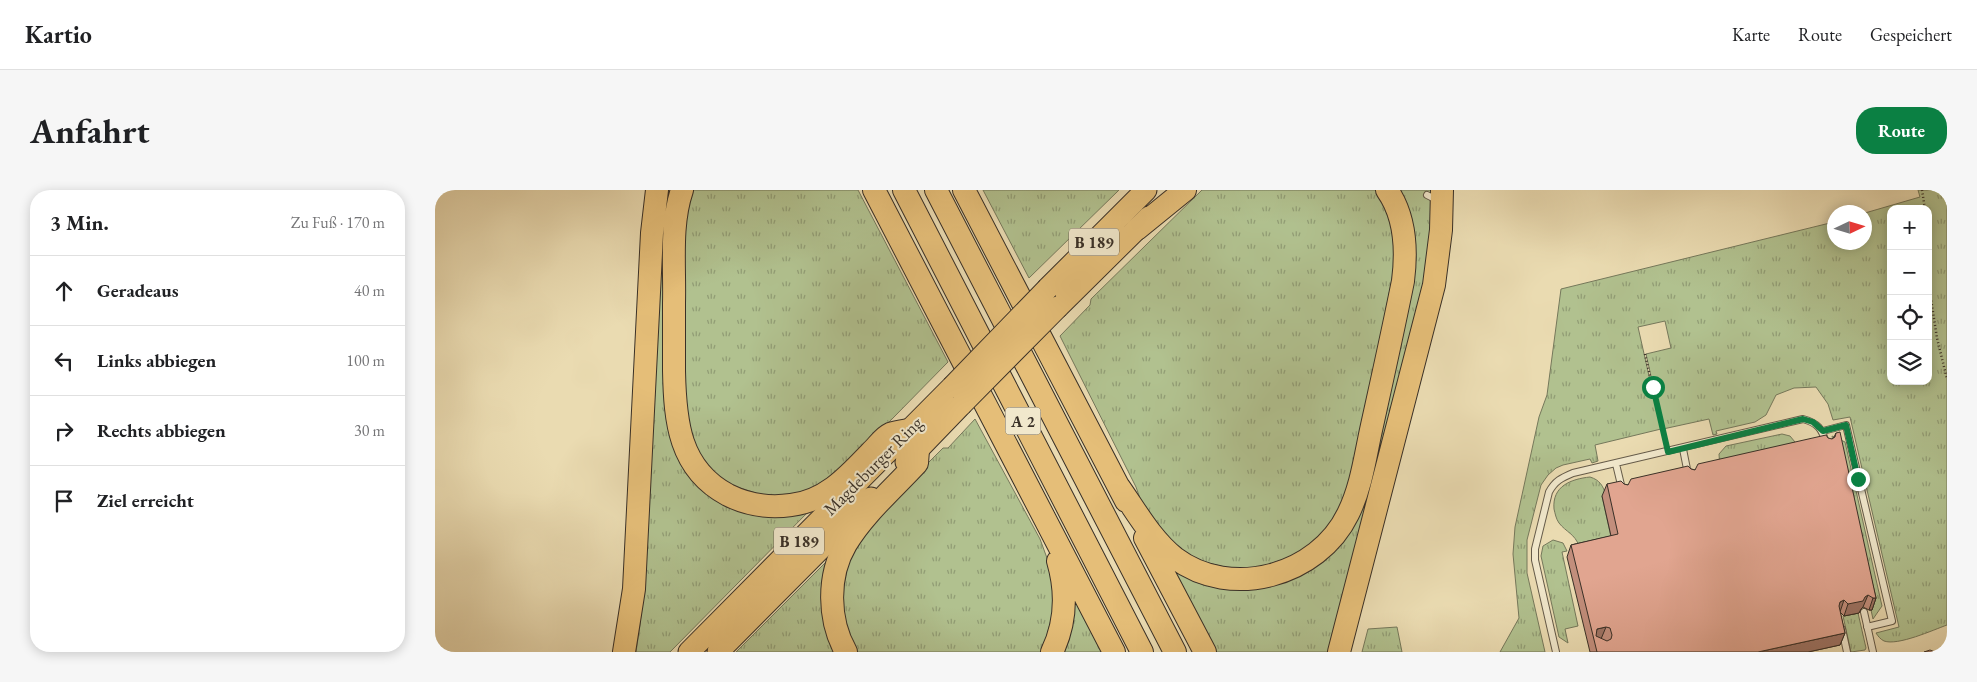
<!DOCTYPE html>
<html lang="de">
<head>
<meta charset="utf-8">
<style>
	:root { --surface:#fff; --page:#f6f6f6; --text:#202124; --muted:#757577; --line:#e0e0e0; --accent:#0b8043 }
	body { margin:0; font-family:"EB Garamond",serif; background:var(--page); color:var(--text) }
	.controls { position:absolute; right:15px; top:15px; display:grid; overflow:hidden; border-radius:10px; box-shadow:0 2px 12px #0003 }
	.controls button { width:45px; height:45px; display:grid; place-items:center; padding:0; border:0; border-bottom:1px solid var(--line); background:var(--surface); color:var(--text); font:25px sans-serif }
	.compass { position:absolute; left:1392px; top:15px; width:45px; height:45px; border-radius:50%; background:var(--surface); box-shadow:0 2px 12px #0003; rotate:86deg }
	.stop { position:absolute; width:15px; height:15px; margin:-11px; border:4px solid #0b8043; border-radius:50%; background:#fff }
	.stop.end { background:#0b8043; border-color:#fff; box-shadow:0 1px 5px #0008 }
	.list { margin:0; padding:0; list-style:none }
	h2 { display:flex; justify-content:space-between; align-items:center; height:65px; margin:0; padding:0 20px; font-size:21px }
	h2 small { font-size:16px; font-weight:400; color:var(--muted) }
	.list li { display:grid; grid-template-columns:32px 1fr auto; gap:15px; align-items:center; box-sizing:border-box; height:70px; padding:0 20px; border-top:1px solid var(--line) }
	.list b { display:block; font-size:19px; white-space:nowrap }
	.list em { font-size:16px; font-style:normal; color:var(--muted) }
	.icon { flex:none; width:28px; height:28px; fill:none; stroke:currentColor; stroke-width:2; stroke-linecap:round; stroke-linejoin:round }
	.map { position:relative; flex:none; width:1512px; height:462px; overflow:hidden; border-radius:20px }
	header { display:flex; align-items:center; gap:30px; box-sizing:border-box; height:70px; padding:0 25px; background:var(--surface); border-bottom:1px solid var(--line) }
	header strong { font-size:24px }
	nav { display:flex; gap:28px; margin-inline-start:auto; font-size:18px }
	.intro { display:flex; align-items:center; justify-content:space-between; box-sizing:border-box; height:120px; padding:0 30px }
	h1 { margin:0; font-size:35px }
	.button { padding:12px 22px; border-radius:20px; background:var(--accent); color:#fff; font-size:18px; font-weight:700 }
	main { display:flex; gap:30px; padding:0 30px }
	aside { flex:1; background:var(--surface); border-radius:20px; box-shadow:0 2px 12px #0003 }
	.map>svg:first-child { display:block }
	.grass { fill:url(#grass-tufts); stroke:#75785b; fill-rule:evenodd }
	.lines { fill:none; stroke-linecap:round; stroke-linejoin:round }
	.service-casing { stroke:#655b4a; stroke-width:8 }
	.trunk-casing { stroke:#393027; stroke-width:23 }
	.motorway-casing { stroke:#393027; stroke-width:24 }
	.path { stroke:#393027; stroke-width:2.5; stroke-dasharray:1 2.5; stroke-linecap:butt }
	.service { stroke:#f1e8cc; stroke-width:6 }
	.trunk { stroke:#e5be78; stroke-width:21 }
	.motorway { stroke:#e5be78; stroke-width:22 }
	.trunk-bridge-casing { stroke:#393027; stroke-width:23; stroke-linecap:butt }
	.trunk-bridge { stroke:#e5be78; stroke-width:21 }
	.wall { fill:#c28e7c; stroke:#393027 }
	.shaded-wall { fill:#9e7465; stroke:#393027 }
	.building { fill:#e1a590; stroke:#393027; fill-rule:evenodd }
	.route { stroke:#0b8043; stroke-width:6 }
	.labels { text-anchor:middle; stroke-width:4; stroke-linejoin:round; paint-order:stroke }
	.shield { fill:#f1e8cc; stroke:#706758; stroke-width:1 }
	.shield-label { font-size:16px; font-weight:bold; fill:#393027 }
	.street-label { font-size:18px; fill:#393027; stroke:#f1e8cc }
</style>
</head>
<body>
<header>
<strong>Kartio</strong>
<nav><a>Karte</a><a>Route</a><a>Gespeichert</a></nav>
</header>
<div class="intro"><h1>Anfahrt</h1><a class="button">Route</a></div>
<main>
<aside>
<h2>3 Min.<small>Zu Fuß · 170 m</small></h2>
<ul class="list">
<li><svg class="icon" aria-label="ahead" viewBox="0 0 24 24"><path d="M12 20V5M6 11l6-6 6 6"/></svg><div><b>Geradeaus</b></div><em>40 m</em></li>
<li><svg class="icon" aria-label="left" viewBox="0 0 24 24"><path d="M17 20v-9H6M10 6l-5 5 5 5"/></svg><div><b>Links abbiegen</b></div><em>100 m</em></li>
<li><svg class="icon" aria-label="right" viewBox="0 0 24 24"><path d="M7 20v-9h11M14 6l5 5-5 5"/></svg><div><b>Rechts abbiegen</b></div><em>30 m</em></li>
<li><svg class="icon" aria-label="arrive" viewBox="0 0 24 24"><path d="M6 21V4h12l-3 4 3 4H6"/></svg><div><b>Ziel erreicht</b></div></li>
</ul>
</aside>
<div class="map">
<svg width="1512" height="462" viewBox="0 0 1512 462">
	<defs>
		<pattern id="grass-tufts" width="24" height="20" patternUnits="userSpaceOnUse" patternTransform="scale(1.25)"><rect width="24" height="20" fill="#b1c18f"/><path d="M3 7l-1-3M5 7V3M7 7l1-3M15 17l-1-3M17 17v-4M19 17l1-3" fill="none" stroke="#919d75"/></pattern>
	</defs>
	<rect width="100%" height="100%" fill="#eadbb1"/>
	<filter id="stains"><feTurbulence type="fractalNoise" baseFrequency=".004" numOctaves="4"/><feColorMatrix values="0 0 0 0 .2 0 0 0 0 .09 0 0 0 0 .02 0 0 0 .5 -.17"/></filter>
	<radialGradient id="worn" r=".72"><stop offset=".6" stop-color="#630" stop-opacity="0"/><stop offset="1" stop-color="#630" stop-opacity=".3"/></radialGradient>
	<path class="grass" d="M230 0H239L252 282 374 321 235 462H201L205 435 209 393Z
		M258 0H423L513 172 405 282 382 299 336 308 290 293 262 263 249 219V36L252 20Z
		M548 0H684L594 88Z
		M767 0H943L946 4 963 58 919 284 905 323 871 362 810 382 753 368 712 328 701 297 625 146 655 115 656 109Z
		M961 0H997V26L992 78 894 462H780L731 370 754 388 891 367 969 132Z
		M1483 0H1509L1512 10V435C1498 440 1463 456 1449 451 1445 449 1443 446 1441 443L1464 437 1415 227 1398 230 1393 214 1381 197 1359 198 1341 205 1331 225 1320 232 1281 241 1282 244 1278 245 1274 229 1228 239 1211 164 1236 158 1230 131 1203 137 1226 239 1160 255 1163 271 1157 273 1155 269 1128 275 1121 278 1113 285 1106 295 1092 350V383L1110 462H1065L1084 428 1078 364 1080 337 1104 227 1112 205 1126 99 1399 32 1400 52H1430V23L1485 7ZM1456 19H1493V191H1456Z
		M540 229 605 349 616 379 621 409 608 462H420L405 414 415 364 446 320 508 258H513Z
		M1347 244 1355 246 1360 252 1285 280 1284 264 1291 256Z
		M1397 246 1410 252 1447 416 1438 429Z
		M1155 287C1165 290 1168 296 1171 305L1167 306 1178 356H1144C1140 344 1131 342 1124 333 1121 329 1120 323 1119 319 1117 296 1136 289 1155 287Z
		M1118 350 1128 353 1132 361 1127 362 1143 436 1130 439 1133 453 1124 447 1106 366 1108 356Z
		M396 367 401 462H301Z
		M637 406 671 462H627Z
		M1423 423 1431 458 1430 460 1416 462 1408 426Z
		M962 437 967 462H927L933 439Z"/>
	<g class="lines">
		<g class="service-casing">
			<path id="service" d="M992 5 1002 10
				M1388 241 1411 235 1457 431 1432 437
				M1248 259 1253 284
				M1181 274 1187 299
				M1429 422 1438 462
				M1407 439 1412 462
				M1121 462 1100 370V359L1114 302C1120 291 1126 288 1138 283L1368 229C1383 233 1387 239 1391 253"/>
		</g>
		<g class="trunk-casing">
			<path id="trunk" d="M613 98 711 0
				M623 117 714 27
				M471 272 526 215
				M254 462 517 197
				M283 462 436 308"/>
		</g>
		<g class="motorway-casing">
			<path id="motorway" d="M247 0C235 35 240 76 239 113 239 136 239 158 239 181 240 231 244 279 293 305 313 315 335 318 356 315 391 311 413 286 436 262 442 257 448 247 455 244 461 242 468 241 474 240
				M439 0 679 462
				M469 0 707 462
				M501 0 740 462
				M529 0 691 311
				M702 39 750 0
				M684 297C701 321 716 349 740 368 796 410 883 386 913 324 926 298 930 268 936 240 947 190 958 141 968 91 972 60 971 27 952 0
				M710 348 770 462
				M189 462 199 399 217 43 222 0
				M411 462C393 430 392 386 411 354 429 324 458 299 482 273L483 260
				M617 462C631 433 632 402 623 371
				M904 462 999 95 1006 40 1007 0"/>
		</g>
		<path class="path" d="M1487 0 1490 19
			M1493 90 1502 148 1512 189
			M1210 164 1230 253"/>
		<use href="#service" class="service"/>
		<use href="#trunk" class="trunk"/>
		<use href="#motorway" class="motorway"/>
		<g class="trunk-bridge-casing">
			<path id="trunk-bridge" d="M517 197 613 98
				M526 215 623 117"/>
		</g>
		<use href="#trunk-bridge" class="trunk-bridge"/>
	</g>
	<path class="wall" d="M1401 243 1441 408 1437 420H1434L1428 417 1426 419 1424 423 1409 426 1405 422 1410 443 1405 455 1373 462H1155L1132 367 1136 355 1176 346 1167 306 1172 294 1193 295 1256 279 1260 280 1397 249 1399 247Z"/>
	<path class="shaded-wall" d="M1433 405 1428 417 1426 419 1424 423 1409 426 1413 414Z
		M1438 408H1441L1437 420H1434Z
		M1409 410 1405 422 1400 424 1405 412Z
		M1171 437 1166 449 1159 448 1162 439Z
		M1410 443 1405 455 1373 462H1323Z"/>
	<path class="building" d="M1405 242 1441 408H1438L1433 405 1430 407 1428 411 1413 414 1409 410 1405 412 1404 416 1410 443 1323 462H1162L1136 355 1183 344 1172 294 1186 291 1189 294 1193 295 1196 289 1253 276 1256 279 1260 280 1263 274 1391 245 1393 248 1397 249 1400 247 1401 243ZM1171 437 1175 438 1177 445 1176 449 1172 451 1161 446 1162 439Z
		M1495 460 1500 462H1489Z"/>
	<g class="lines">
		<path class="route" d="M1218 197 1233 262 1368 229 1378 232 1388 241 1411 235 1423 289"/>
	</g>
	<g class="labels">
		<g class="shield">
			<rect x="634" y="38.5" width="50" height="27" rx="4"/>
			<rect x="570.5" y="217.5" width="35" height="27" rx="4"/>
			<rect x="339" y="337.5" width="50" height="27" rx="4"/>
		</g>
		<g class="shield-label">
			<text x="659" y="58">B 189</text>
			<text x="588" y="237">A 2</text>
			<text x="364" y="357">B 189</text>
		</g>
		<g class="street-label">
			<text transform="translate(438 276) rotate(-45)" y="6">Magdeburger Ring</text>
		</g>
	</g>
	<rect width="100%" height="100%" filter="url(#stains)"/>
	<rect width="100%" height="100%" fill="url(#worn)"/>
</svg>
<div class="controls">
<button>+</button>
<button>−</button>
<button><svg class="icon" aria-label="locate" viewBox="0 0 24 24"><circle cx="12" cy="12" r="6"/><path d="M12 2v4M12 18v4M2 12h4M18 12h4"/></svg></button>
<button><svg class="icon" aria-label="layers" viewBox="0 0 24 24"><path d="M12 4l9 5-9 5-9-5zM3 14l9 5 9-5"/></svg></button>
</div>
<svg class="compass" viewBox="-18 -18 36 36"><path d="M0-13l5 13h-10z" fill="#e53935"/><path d="M0 13l5-13h-10z" fill="#757577"/></svg>
<div class="stop" style="left:1218px;top:197px"></div>
<div class="stop end" style="left:1423px;top:289px"></div>
</div>
</main>
</body>
</html>
